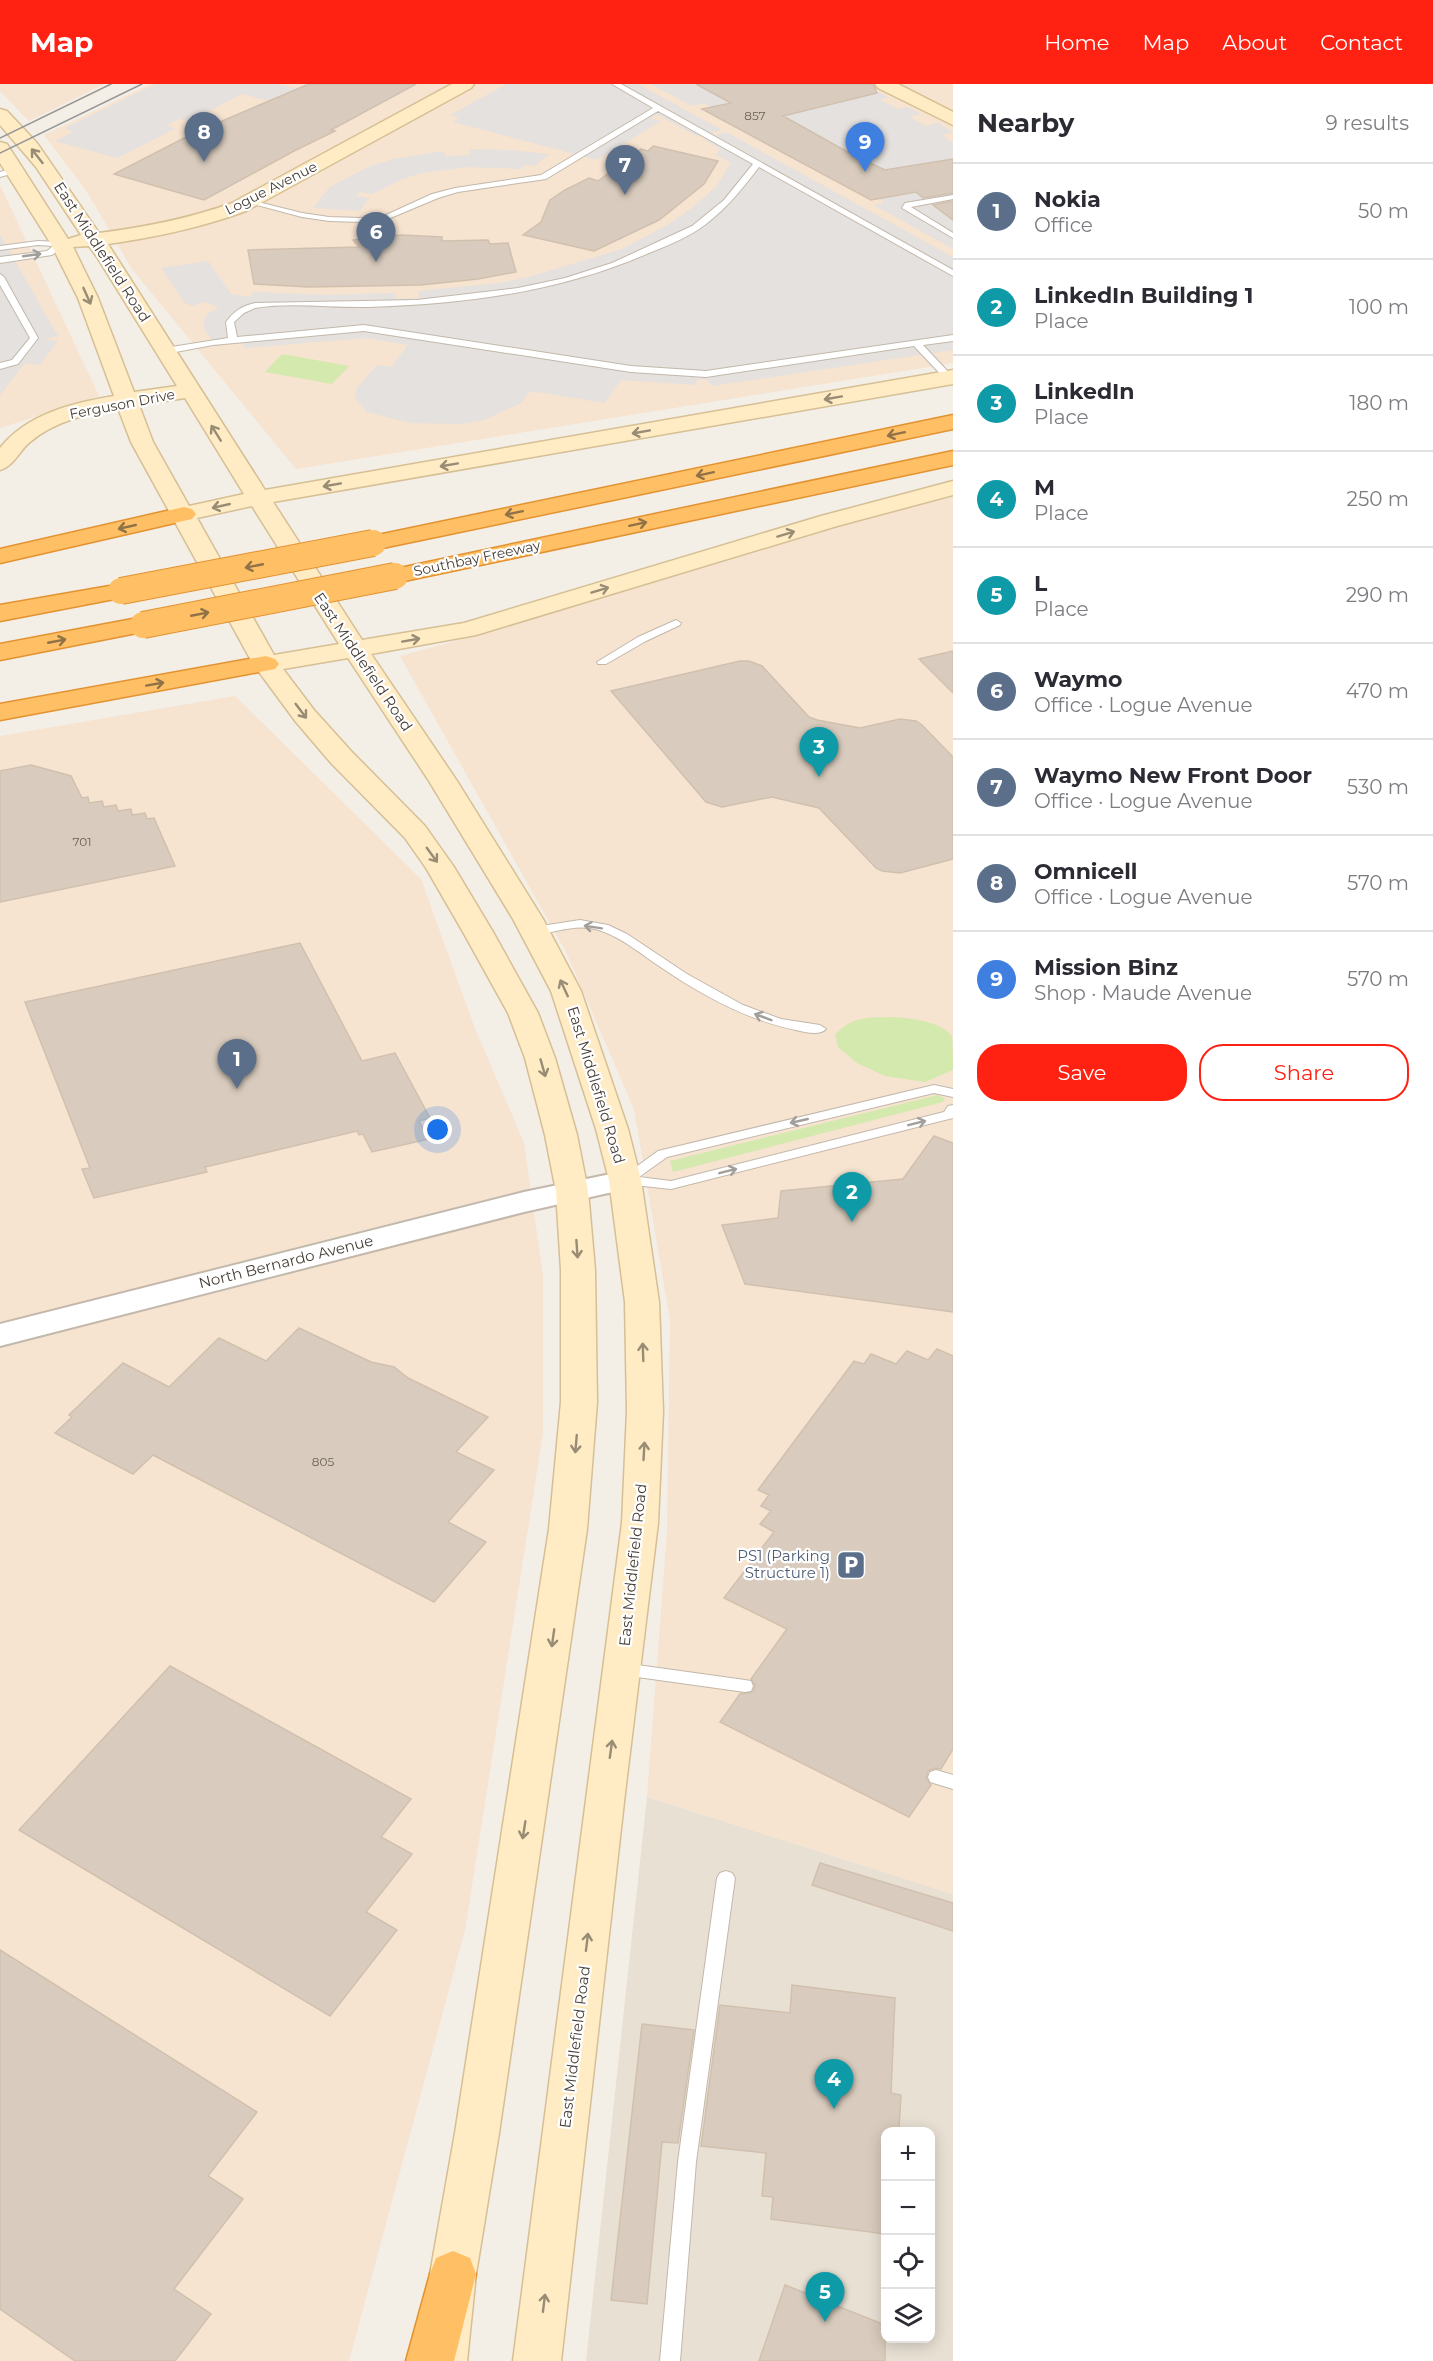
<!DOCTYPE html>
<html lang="en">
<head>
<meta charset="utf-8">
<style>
	:root { --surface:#fff; --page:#f2f2f3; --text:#2b2b33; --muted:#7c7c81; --line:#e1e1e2; --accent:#ff2111 }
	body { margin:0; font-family:Montserrat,sans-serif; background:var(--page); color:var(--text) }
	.controls { position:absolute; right:18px; bottom:18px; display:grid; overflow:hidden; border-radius:12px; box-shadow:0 3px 15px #0003 }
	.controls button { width:54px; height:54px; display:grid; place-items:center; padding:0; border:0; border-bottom:2px solid var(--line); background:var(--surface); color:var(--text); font:30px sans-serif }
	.you { position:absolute; left:438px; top:1046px; width:21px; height:21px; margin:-15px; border:4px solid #fff; border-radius:50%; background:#1a73e8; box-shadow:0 0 0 9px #1a73e833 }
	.badge { display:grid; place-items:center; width:39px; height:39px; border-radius:50%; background:var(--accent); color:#fff; font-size:20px; font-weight:700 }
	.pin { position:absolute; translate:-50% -50px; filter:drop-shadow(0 2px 3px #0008) }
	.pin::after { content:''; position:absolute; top:32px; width:21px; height:18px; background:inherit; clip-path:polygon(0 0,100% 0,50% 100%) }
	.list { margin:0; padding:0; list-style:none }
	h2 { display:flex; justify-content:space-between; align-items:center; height:78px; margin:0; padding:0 24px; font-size:26px }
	h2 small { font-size:20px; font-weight:400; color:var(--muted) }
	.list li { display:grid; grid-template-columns:39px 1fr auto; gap:18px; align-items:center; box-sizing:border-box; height:96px; padding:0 24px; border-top:2px solid var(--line) }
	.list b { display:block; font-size:22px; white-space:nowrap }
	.list p { margin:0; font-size:20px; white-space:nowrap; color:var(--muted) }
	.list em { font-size:20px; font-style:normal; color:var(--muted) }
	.actions { display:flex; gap:12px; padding:18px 24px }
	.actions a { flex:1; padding:14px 0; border:2px solid var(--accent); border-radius:24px; text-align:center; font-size:21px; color:var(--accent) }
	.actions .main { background:var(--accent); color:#fff }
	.icon { flex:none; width:33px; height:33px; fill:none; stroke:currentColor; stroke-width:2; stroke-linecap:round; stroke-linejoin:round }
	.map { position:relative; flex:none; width:953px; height:2277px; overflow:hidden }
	header { display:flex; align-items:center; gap:36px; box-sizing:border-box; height:84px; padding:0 30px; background:var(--accent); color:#fff }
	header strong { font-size:28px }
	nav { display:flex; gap:33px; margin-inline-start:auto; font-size:21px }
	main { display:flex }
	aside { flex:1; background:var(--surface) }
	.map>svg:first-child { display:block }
	.residential { fill:#e8e0d3; fill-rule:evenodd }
	.commercial { fill:#f6e3d0 }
	.green { fill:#d3e9ad }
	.parking { fill:#e4e1de }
	.building { fill:#d9ccbe; stroke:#d1c0ae; stroke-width:1.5 }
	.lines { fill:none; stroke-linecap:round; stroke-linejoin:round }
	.lane-casing { stroke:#c2b8ab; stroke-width:2 }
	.street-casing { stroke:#c2b8ab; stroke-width:4 }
	.secondary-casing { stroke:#d6bf94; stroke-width:3 }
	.highway-casing { stroke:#e39230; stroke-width:3 }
	.lane { fill:#fff; fill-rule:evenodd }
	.street { fill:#fff; fill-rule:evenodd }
	.secondary { fill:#ffecc4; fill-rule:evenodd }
	.highway { fill:#ffbf65; fill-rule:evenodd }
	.tram { stroke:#969696; stroke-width:1.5 }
	.highway-bridge-casing { stroke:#e39230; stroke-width:28; stroke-linecap:butt }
	.highway-bridge { stroke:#ffbf65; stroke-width:26 }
	.oneway { stroke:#998c75 }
	.oneway2 { stroke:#a29e9a }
	.oneway3 { stroke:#907248 }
	.labels { text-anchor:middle; stroke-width:4.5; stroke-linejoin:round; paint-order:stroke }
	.number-label { font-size:12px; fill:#6b6257 }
	.far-street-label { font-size:14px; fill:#463e35; stroke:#fff }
	.street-label { font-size:15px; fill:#463e35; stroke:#fff }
	.service-label { font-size:15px; fill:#4e5e75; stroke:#fff; text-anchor:end }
</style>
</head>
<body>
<header>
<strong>Map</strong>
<nav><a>Home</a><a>Map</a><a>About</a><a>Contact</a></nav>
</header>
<main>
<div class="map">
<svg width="953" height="2277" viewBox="0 0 953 2277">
	<rect width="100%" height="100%" fill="#f3eee6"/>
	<path class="residential" d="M647 1713 953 1810V2277H586ZM886 2048H930V2254H886Z"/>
	<path class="commercial" d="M0 0H104L29 37 0 7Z
		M151 0H953V279L296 385 132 185 86 106 44 51Z
		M0 101 99 312 0 344Z
		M953 412V1810L647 1713 667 1448 670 1236 634 1025 566 868 400 572 463 555 816 448Z
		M235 612 421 795 474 942 524 1059 543 1191V1349L465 1846 349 2277H0V652Z"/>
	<path class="green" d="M282 270 349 282 332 300 265 288Z
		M894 933C908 934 945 938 952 953 953 961 953 977 953 986L925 998 885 992 857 979 838 963 835 951C853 931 869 934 894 933Z
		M938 1011 945 1015 943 1018 673 1088 670 1077Z"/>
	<path class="parking" d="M156 0H278L372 24 344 38 242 10 189 37 179 35 166 41 175 45 117 74 55 57 73 48 65 44Z
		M507 0H638L722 46 698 53 660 32 655 31 651 34 661 37 597 76 453 38 459 34 450 31Z
		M651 0H806L711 23 703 19 692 22Z
		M878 8 888 13 880 16 897 25 908 23 921 30 910 33 926 42 938 39 953 48 942 51 953 59V75L885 86 855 71 805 81 752 53 798 41 783 32Z
		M726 48 953 173V266L712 302 707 296 698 295 695 301 621 296 605 319 530 307 521 319 484 336 462 340 410 339 367 328 355 314 356 305 377 281 391 283 408 261 366 254 244 264 243 257 226 258 218 263 206 248 203 239 208 229 219 223 203 218 192 222 185 219 161 184 208 177 231 210 250 213 253 208 325 211 395 209 397 215 419 214 418 207 499 199 529 193 622 165 669 140 692 124 716 103 731 79 716 71 720 65 703 55Z
		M469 65 509 66 549 70 535 82 525 81 521 85 468 83 421 89 400 96 372 110 360 108 356 112 369 114 360 127 313 124 330 103 368 83 394 75 443 67 446 72 470 71Z
		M953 102V118L934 122 953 136V165L874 121 884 119 879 115Z
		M0 151 58 252 44 255 58 257 40 281 25 279 0 311Z"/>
	<path class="building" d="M309 0H416L331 46 335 47 294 67 204 116 114 90 194 49Z
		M696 0H873L877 9 783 32 853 71 885 86 953 75V109L923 114 916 108 871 116 702 25 731 19Z
		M653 62 718 77 704 100 659 136 594 167 523 151 541 138 550 116 565 106 589 94 598 97 641 65 648 67Z
		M953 117V136L933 121Z
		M401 151 442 153V157L488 156 490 160 508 159 516 188 478 195 421 201 309 203 254 200 248 166 359 163 353 156Z
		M953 567V609L919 575Z
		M740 577H749L762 582 809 633 817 636 860 644 900 635 916 637 922 641 953 673V775L900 789 882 787 876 784 819 724 772 713 722 723 706 718 611 607Z
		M31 681 71 692 82 714 88 713 89 719 102 717 104 723 116 721 118 727 131 725 132 731 145 729 147 735 154 734 175 782 0 818V687Z
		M300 859 362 977 395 969 430 1034 419 1037 429 1055 372 1068 363 1050 359 1051 357 1047 205 1083 207 1088 94 1114 82 1085 90 1084 25 918Z
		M934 1052 953 1059V1228L745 1200 722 1141 778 1134 781 1107 903 1095Z
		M299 1244 371 1278 394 1283 408 1294 488 1333 456 1368 494 1386 448 1438 486 1458 434 1518 153 1371 133 1390 55 1349 72 1333 69 1331 123 1279 169 1303 219 1254 266 1277Z
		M937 1265 953 1272V1665L941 1685 935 1684 928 1687 926 1694 931 1701 909 1733 720 1638 740 1610 753 1608 755 1601 751 1595 787 1545 724 1514 774 1448 760 1440 771 1427 761 1422 769 1411 758 1406 854 1277 864 1280 871 1270 896 1280 907 1267 928 1276Z
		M170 1582 411 1715 381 1753 412 1770 366 1828 397 1846 330 1932 19 1746Z
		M820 1779 953 1819V1847L812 1801Z
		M0 1866 257 2028 208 2092 243 2115 174 2205 211 2230 175 2277H75L0 2225Z
		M792 1901 895 1914 891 2009 901 2011 899 2044 890 2043V2048H885V2150L771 2135 773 2113 762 2112 766 2069 701 2062 720 1921 790 1929Z
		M642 1940 694 1946 678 2059 662 2058 647 2220 611 2216Z
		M785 2201 885 2241V2277H759Z"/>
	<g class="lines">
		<g class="lane-casing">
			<path id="lane" d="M612 0H621L953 186V192L759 83C743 104 727 124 706 140 689 153 669 161 649 169 560 208 466 220 369 223 332 224 290 218 255 224L244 229 234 238 237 253 364 241 631 282 706 287 953 251V257L923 261 952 292V296H946L914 262 706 293 631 288 364 247 213 261 165 270 161 267 165 264 228 254 226 238C234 227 242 222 255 219L417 216 518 204 565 194 612 179 692 142 724 116 753 80 658 27 546 95 458 108 438 114 388 135 360 138 329 137 302 133 246 118 250 116 302 129 329 133 360 134 386 131 432 110 455 104 541 91 653 24Z
				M15 84 19 86 18 88 0 93V88Z
				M953 111V115L911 123 953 149V154L902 124 905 119Z
				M38 157 61 158 65 160 52 171 0 179V173L47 167 53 162 38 161 0 166V162Z
				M0 190 4 193 38 254 18 280 0 285V279L12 276 30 254 0 201Z
				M676 536 681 539 680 541 646 557 606 580H598L597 578 638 553Z
				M580 836 608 841 627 850 687 890 743 921 781 935 820 941 826 945C820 952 805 948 796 946 747 936 703 912 662 884 642 871 623 854 599 846 578 839 556 848 535 851L529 847 535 843Z
				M934 1001 953 1005V1013L934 1009 667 1073 639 1093 671 1097 944 1028 948 1022 953 1021V1034L671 1105 625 1100 618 1096 658 1067Z
				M623 1579 745 1596 751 1597 753 1602 751 1607 745 1608 623 1591 617 1590 615 1585 617 1580Z
				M936 1686 953 1691V1705L930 1698 928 1693 930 1688Z
				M726 1787 732 1789 735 1794 696 2078 680 2277H660L678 2078 717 1794 720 1789Z"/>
		</g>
		<g class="street-casing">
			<path id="street" d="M625 1087 635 1089 639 1096 635 1103 524 1128 0 1262V1240L524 1108Z"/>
		</g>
		<g class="secondary-casing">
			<path id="secondary" d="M452 0H474L471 4 246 127C200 144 156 153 108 160L265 406 953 286V300L273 418 362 556 464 539 821 432 953 397V411L837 442 476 551 371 570 457 697 543 835 581 907 628 1045 641 1096 659 1218 663 1327 658 1439 625 1709 561 2277H513L622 1439 627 1327 625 1218 609 1096 596 1045 551 907 513 835 429 697 348 574 283 585 314 626 351 667 425 742 454 783 493 848 538 929 555 974 577 1051 588 1107 595 1186 597 1318 587 1445 499 2049 476 2190 467 2277H419L430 2190 455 2049 549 1445 561 1318V1186L556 1107 545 1051 525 974 508 929 463 848 426 784 405 754 331 679 296 638 253 580 131 358 118 324C87 330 55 337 30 358 19 367 14 382 0 386V364C27 330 72 319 114 312L78 214 51 160 0 79V58L7 60 68 155 81 151 36 83 0 41V25L7 27 37 59 99 149C146 143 188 135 232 119ZM89 162 97 173 177 302 134 308 98 214 73 163ZM185 314 244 410 189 422 153 358 139 321ZM252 422 339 560 274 571 197 434Z
				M875 0H898L953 28V41L878 4Z"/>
		</g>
		<g class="highway-casing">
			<path id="highway" d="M953 331V345L373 466 364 464 361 459 364 454 373 452Z
				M953 367V381L395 499 386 497 383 492 386 487 395 485Z
				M184 423 192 425 196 430 192 435 0 479V465Z
				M121 500 130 502 133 507 130 512 0 537V521Z
				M143 533 152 536 156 541 152 546 0 576V560Z
				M266 572 275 575 279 580 275 585 0 636V620Z
				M453 2167 470 2174 476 2190 454 2277H406L430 2190 436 2174Z"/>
		</g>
		<use href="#lane" class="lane"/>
		<use href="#street" class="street"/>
		<use href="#secondary" class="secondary"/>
		<use href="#highway" class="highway"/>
		<path class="tram" d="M0 54 111 0
			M0 69 142 0"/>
		<g class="highway-bridge-casing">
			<path id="highway-bridge" d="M121 507 373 459
				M143 541 395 492"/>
		</g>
		<use href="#highway-bridge" class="highway-bridge"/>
	</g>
	<defs><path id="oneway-shaft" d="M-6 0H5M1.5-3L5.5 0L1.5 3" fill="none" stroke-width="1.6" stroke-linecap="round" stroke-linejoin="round" transform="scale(1.5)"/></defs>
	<g class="oneway">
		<use href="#oneway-shaft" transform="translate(37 72) rotate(-128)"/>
		<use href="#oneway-shaft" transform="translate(87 212) rotate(66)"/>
		<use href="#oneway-shaft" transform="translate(833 314) rotate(170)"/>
		<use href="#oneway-shaft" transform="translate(641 348) rotate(170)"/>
		<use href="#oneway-shaft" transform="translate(216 349) rotate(-122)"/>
		<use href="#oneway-shaft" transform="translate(449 381) rotate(170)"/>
		<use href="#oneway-shaft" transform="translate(332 401) rotate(170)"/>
		<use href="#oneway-shaft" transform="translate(221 422) rotate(167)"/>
		<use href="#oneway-shaft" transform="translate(786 450) rotate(-17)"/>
		<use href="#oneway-shaft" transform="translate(600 506) rotate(-17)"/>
		<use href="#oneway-shaft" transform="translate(411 556) rotate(-10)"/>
		<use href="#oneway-shaft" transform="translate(301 627) rotate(53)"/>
		<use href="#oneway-shaft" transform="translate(432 771) rotate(54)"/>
		<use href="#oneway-shaft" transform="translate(564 904) rotate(-115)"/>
		<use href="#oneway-shaft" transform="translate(543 984) rotate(74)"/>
		<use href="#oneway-shaft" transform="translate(577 1165) rotate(86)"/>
		<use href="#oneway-shaft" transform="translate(643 1268) rotate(-92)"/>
		<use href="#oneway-shaft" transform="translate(576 1360) rotate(95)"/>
		<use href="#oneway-shaft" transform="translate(644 1367) rotate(-87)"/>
		<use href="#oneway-shaft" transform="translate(553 1554) rotate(98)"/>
		<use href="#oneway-shaft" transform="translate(611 1665) rotate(-82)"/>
		<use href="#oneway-shaft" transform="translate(524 1746) rotate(99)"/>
		<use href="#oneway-shaft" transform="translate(587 1858) rotate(-83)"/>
		<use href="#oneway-shaft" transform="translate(544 2219) rotate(-83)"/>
	</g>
	<g class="oneway2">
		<use href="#oneway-shaft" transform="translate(32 171) rotate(-8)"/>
		<use href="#oneway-shaft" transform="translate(593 843) rotate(-171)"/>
		<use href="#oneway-shaft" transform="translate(763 933) rotate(-159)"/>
		<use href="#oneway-shaft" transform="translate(799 1037) rotate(167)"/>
		<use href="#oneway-shaft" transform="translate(917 1039) rotate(-14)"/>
		<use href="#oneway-shaft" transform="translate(728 1087) rotate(-14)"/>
	</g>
	<g class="oneway3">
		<use href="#oneway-shaft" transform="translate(896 350) rotate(168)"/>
		<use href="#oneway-shaft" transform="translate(705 390) rotate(168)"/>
		<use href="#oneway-shaft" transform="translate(514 429) rotate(168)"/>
		<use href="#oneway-shaft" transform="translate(638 440) rotate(-12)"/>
		<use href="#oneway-shaft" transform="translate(127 443) rotate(167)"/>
		<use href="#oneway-shaft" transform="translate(254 482) rotate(169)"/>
		<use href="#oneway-shaft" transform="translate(200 530) rotate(-11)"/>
		<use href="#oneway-shaft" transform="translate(57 557) rotate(-11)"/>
		<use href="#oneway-shaft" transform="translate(155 600) rotate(-10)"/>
	</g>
	<defs>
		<g id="parking-square" transform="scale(1.5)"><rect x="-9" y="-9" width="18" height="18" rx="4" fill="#5c6f8a" stroke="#fff"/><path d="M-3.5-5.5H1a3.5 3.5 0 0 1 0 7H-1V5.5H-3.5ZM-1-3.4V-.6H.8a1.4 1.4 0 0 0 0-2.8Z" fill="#fff"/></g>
	</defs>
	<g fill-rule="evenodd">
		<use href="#parking-square" x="851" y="1481"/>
	</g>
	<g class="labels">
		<g class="number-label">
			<text x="755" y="36">857</text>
			<text x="82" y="762">701</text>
			<text x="323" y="1382">805</text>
		</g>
		<g class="far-street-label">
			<text transform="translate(271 104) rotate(-27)" y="5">Logue Avenue</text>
			<text transform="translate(122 320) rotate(-11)" y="5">Ferguson Drive</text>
			<text transform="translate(477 474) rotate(-12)" y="5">Southbay Freeway</text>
		</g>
		<g class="street-label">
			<text transform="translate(102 168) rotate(57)" y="5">East Middlefield Road</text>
			<text transform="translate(363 578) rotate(56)" y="5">East Middlefield Road</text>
			<text transform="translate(596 1001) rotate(73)" y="5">East Middlefield Road</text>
			<text transform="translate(286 1178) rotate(-14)" y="5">North Bernardo Avenue</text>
			<text transform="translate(633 1481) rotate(-84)" y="5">East Middlefield Road</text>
			<text transform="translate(575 1963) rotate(-83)" y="5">East Middlefield Road</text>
		</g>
		<g class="service-label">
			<text x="830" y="1477">PS1 (Parking<tspan x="830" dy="17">Structure 1)</tspan></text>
		</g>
	</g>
</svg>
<div class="controls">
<button>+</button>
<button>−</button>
<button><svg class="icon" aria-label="locate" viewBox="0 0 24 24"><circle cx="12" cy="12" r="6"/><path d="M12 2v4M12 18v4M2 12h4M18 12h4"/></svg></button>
<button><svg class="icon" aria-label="layers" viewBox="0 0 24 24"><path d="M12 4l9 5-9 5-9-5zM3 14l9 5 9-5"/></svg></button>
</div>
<div class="you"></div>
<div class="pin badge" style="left:237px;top:1005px;background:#5c6f8a">1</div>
<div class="pin badge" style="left:852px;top:1138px;background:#0f9aa8">2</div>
<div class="pin badge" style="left:819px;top:693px;background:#0f9aa8">3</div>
<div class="pin badge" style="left:834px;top:2025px;background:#0f9aa8">4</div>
<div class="pin badge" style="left:825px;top:2238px;background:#0f9aa8">5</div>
<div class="pin badge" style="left:376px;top:178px;background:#5c6f8a">6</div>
<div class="pin badge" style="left:625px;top:111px;background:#5c6f8a">7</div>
<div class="pin badge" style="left:204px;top:78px;background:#5c6f8a">8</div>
<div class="pin badge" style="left:865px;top:88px;background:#3f7fe0">9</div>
</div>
<aside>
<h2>Nearby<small>9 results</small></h2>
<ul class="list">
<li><span class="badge" style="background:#5c6f8a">1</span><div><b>Nokia</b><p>Office</p></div><em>50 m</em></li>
<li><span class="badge" style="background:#0f9aa8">2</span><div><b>LinkedIn Building 1</b><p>Place</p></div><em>100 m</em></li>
<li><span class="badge" style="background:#0f9aa8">3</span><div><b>LinkedIn</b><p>Place</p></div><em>180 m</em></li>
<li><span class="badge" style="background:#0f9aa8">4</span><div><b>M</b><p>Place</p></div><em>250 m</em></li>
<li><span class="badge" style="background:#0f9aa8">5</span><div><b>L</b><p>Place</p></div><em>290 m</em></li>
<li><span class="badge" style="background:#5c6f8a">6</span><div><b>Waymo</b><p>Office · Logue Avenue</p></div><em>470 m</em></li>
<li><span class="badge" style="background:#5c6f8a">7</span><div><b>Waymo New Front Door</b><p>Office · Logue Avenue</p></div><em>530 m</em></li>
<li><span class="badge" style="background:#5c6f8a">8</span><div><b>Omnicell</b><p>Office · Logue Avenue</p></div><em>570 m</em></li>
<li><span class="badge" style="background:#3f7fe0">9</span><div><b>Mission Binz</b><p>Shop · Maude Avenue</p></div><em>570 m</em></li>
</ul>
<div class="actions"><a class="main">Save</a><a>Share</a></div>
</aside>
</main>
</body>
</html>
